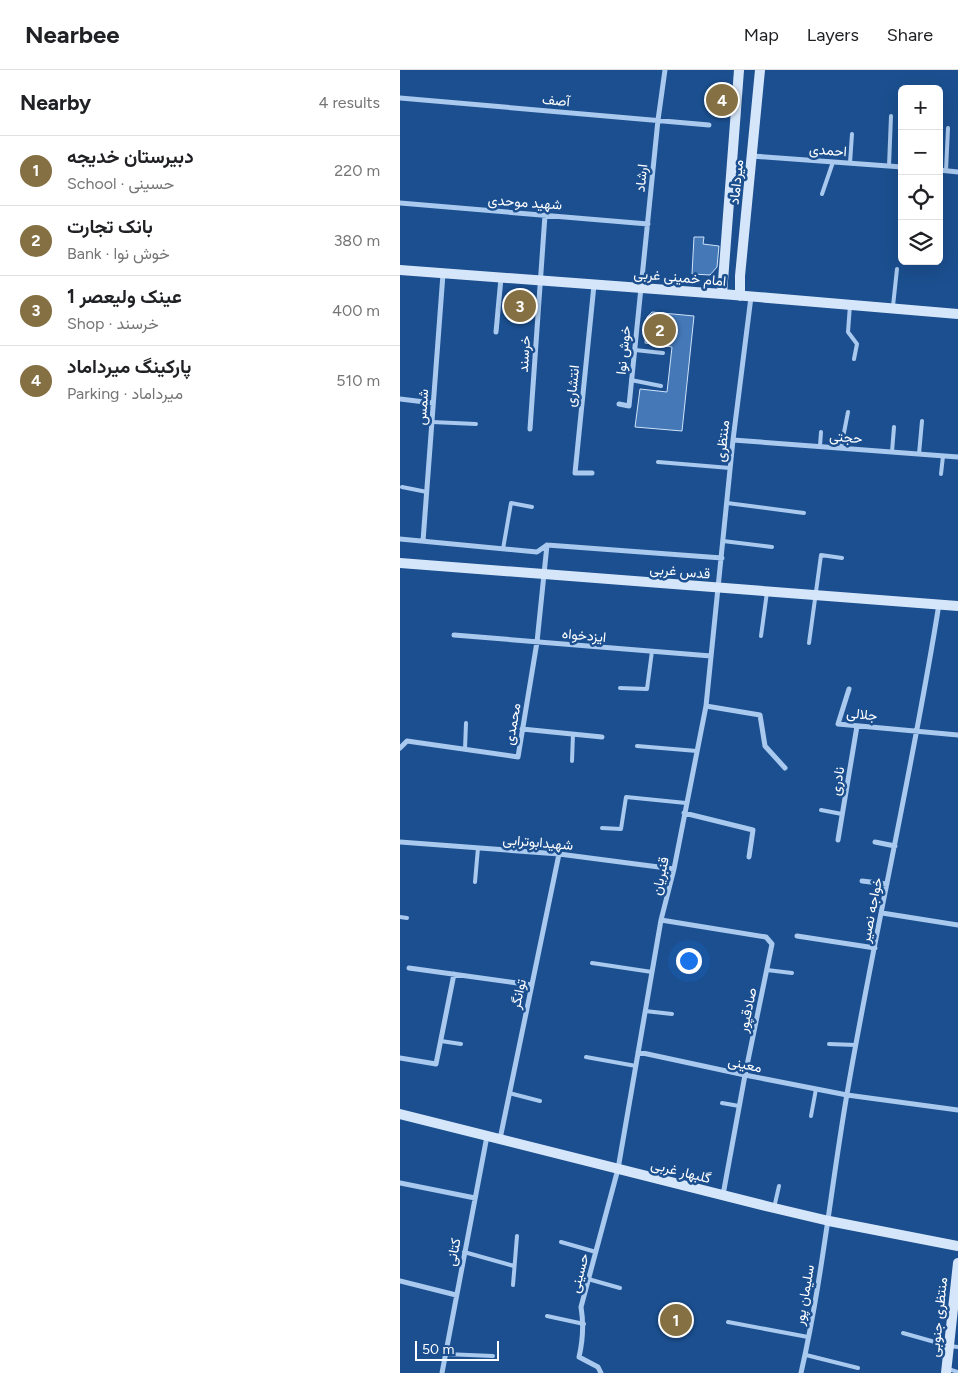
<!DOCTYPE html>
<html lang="en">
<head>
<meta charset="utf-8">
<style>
	:root { --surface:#fff; --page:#f2f2f2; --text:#202124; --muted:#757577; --line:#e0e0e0; --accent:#847042 }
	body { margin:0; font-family:Figtree,Vazirmatn,sans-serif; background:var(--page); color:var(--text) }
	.controls { position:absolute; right:15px; top:15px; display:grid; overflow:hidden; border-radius:8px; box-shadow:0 5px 20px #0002 }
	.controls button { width:45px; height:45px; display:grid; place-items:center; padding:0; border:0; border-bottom:1px solid var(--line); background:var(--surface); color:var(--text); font:25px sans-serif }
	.scale { position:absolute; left:15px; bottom:12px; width:84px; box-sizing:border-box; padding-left:5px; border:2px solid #fff; border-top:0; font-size:14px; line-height:18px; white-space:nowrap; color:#fff; -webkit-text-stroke:4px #1b4f8f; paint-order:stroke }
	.you { position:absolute; left:288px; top:890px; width:18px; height:18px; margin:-12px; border:4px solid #fff; border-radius:50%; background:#1a73e8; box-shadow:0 0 0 8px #1a73e833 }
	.badge { display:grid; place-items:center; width:32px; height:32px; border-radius:50%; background:var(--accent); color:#fff; font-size:16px; font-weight:700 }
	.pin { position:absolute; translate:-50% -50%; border:2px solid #fff; box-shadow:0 1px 5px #0006 }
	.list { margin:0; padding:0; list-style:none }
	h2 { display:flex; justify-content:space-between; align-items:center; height:65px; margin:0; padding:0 20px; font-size:21px }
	h2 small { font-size:16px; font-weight:400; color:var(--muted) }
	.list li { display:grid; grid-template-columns:32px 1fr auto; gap:15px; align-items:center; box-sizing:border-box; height:70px; padding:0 20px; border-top:1px solid var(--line) }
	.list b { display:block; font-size:19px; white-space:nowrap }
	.list p { margin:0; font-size:16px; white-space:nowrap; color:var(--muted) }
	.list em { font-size:16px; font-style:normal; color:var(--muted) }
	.icon { flex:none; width:28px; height:28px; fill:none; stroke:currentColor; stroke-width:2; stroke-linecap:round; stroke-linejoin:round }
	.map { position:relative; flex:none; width:558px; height:1303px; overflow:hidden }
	header { display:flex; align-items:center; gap:30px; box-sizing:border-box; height:70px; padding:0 25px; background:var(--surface); border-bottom:1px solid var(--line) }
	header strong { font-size:24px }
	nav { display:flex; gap:28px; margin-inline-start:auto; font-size:18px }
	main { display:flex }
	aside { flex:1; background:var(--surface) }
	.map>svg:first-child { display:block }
	.building { fill:#4478b7; stroke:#cfe3fa }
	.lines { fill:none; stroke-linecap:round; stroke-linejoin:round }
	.lane { stroke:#a9c9ee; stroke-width:4 }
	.street { stroke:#a9c9ee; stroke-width:5 }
	.secondary { stroke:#d6e6fa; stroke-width:10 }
	.labels { text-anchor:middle; stroke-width:5; stroke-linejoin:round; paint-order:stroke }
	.street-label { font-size:14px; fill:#fff; stroke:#1b4f8f }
</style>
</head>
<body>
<header>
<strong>Nearbee</strong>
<nav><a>Map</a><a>Layers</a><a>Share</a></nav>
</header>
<main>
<aside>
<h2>Nearby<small>4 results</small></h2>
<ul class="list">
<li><span class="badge">1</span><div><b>دبیرستان خدیجه</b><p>School · حسینی</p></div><em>220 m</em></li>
<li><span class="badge">2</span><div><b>بانک تجارت</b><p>Bank · خوش نوا</p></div><em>380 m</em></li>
<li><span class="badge">3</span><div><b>عینک ولیعصر 1</b><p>Shop · خرسند</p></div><em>400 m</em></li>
<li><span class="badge">4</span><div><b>پارکینگ میرداماد</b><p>Parking · میرداماد</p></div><em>510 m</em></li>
</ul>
</aside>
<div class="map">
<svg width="558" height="1303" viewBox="0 0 558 1303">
	<rect width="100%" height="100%" fill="#1b4f8f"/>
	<path class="building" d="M294 167H304L303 174 319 176 317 197 310 205 292 204Z
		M252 242 294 246 282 361 235 357 240 319 267 322 272 277 245 273 247 247Z"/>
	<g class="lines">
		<path class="lane" d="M450 93 452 64
			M489 96 491 46
			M546 101 548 58
			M422 124 433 92
			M450 235 448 262 457 274 454 289
			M493 236 497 199
			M235 280 263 283
			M231 310 261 316
			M32 352 76 354
			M420 376 421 362
			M441 378 448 342
			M492 382 494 357
			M519 384 522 351
			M258 392 330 398
			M541 404 543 386
			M2 417 27 422
			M327 433 404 443
			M323 471 372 477
			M103 479 111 433 132 437
			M361 566 367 522
			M409 573 421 485 442 488
			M220 618 247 619 252 581
			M237 676 297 681
			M65 679 66 653
			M172 691 173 664
			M421 740 442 744
			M202 758 221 759 226 727 286 733
			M75 812 78 778
			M0 847 7 848
			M192 893 252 902
			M367 900 392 903
			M245 941 272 944
			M41 971 61 974
			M429 974 456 975
			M186 987 236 996
			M109 1023 140 1031
			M322 1033 339 1036
			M411 1046 416 1019
			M374 1138 379 1116
			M161 1172 196 1182
			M64 1182 114 1196
			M188 1209 220 1218
			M113 1215 117 1166
			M147 1246 184 1254
			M328 1252 408 1267
			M503 1263 549 1276 558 1277
			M45 1284 93 1286
			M406 1285 458 1298
			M548 1299 558 1302"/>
		<path class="street" d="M0 28 309 55
			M352 86 502 97
			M539 100 558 102
			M0 133 248 154
			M96 262 101 208
			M0 329 33 333
			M219 334 229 336 258 50 265 0
			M130 359 145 145
			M333 370 558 387
			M192 403H175L194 215
			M0 469 137 482 147 475 322 488
			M23 471 43 204
			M54 565 311 586
			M449 619 438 654 558 665
			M306 636 360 645 365 676 385 698
			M122 659 202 667
			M0 678 7 671 118 687 137 572 147 475
			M284 743 353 760 349 787
			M438 770 457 656
			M0 772 159 784 274 799
			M475 772 495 776
			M462 811 487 814
			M482 843 558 855
			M261 850 366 867 372 874 345 1005 323 1125
			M397 866 475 878
			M9 898 132 915
			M238 982 345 1005 447 1025 558 1040
			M0 988 36 994 54 904
			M100 1069 159 784
			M0 1113 75 1128
			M0 1211 56 1225
			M42 1303 87 1066
			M201 1303 198 1297 179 1287C183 1270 184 1255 181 1237L218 1099 261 850 274 799 306 636 333 370 351 227
			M401 1303C422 1211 431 1117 447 1024 475 860 513 698 539 534"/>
		<path class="secondary" d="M0 200 322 224 558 244
			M322 224 339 0
			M340 226V206L360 0
			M0 493 558 536
			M0 1044 374 1138 429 1151 558 1176
			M546 1303 558 1193"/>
	</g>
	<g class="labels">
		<g class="street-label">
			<text transform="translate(156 30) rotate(5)" y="5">آصف</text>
			<text transform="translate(428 80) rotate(4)" y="5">احمدی</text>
			<text transform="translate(241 108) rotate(-84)" y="5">ارشاد</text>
			<text transform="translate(336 112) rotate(-84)" y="5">میرداماد</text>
			<text transform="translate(125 132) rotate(4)" y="5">شهید موحدی</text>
			<text transform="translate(280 207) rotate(5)" y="5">امام خمینی غربی</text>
			<text transform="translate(223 280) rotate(-84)" y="5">خوش نوا</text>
			<text transform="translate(124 284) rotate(-86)" y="5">خرسند</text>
			<text transform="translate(172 316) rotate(-84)" y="5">انتشاری</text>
			<text transform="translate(22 337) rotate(-86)" y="5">شمس</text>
			<text transform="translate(446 367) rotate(5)" y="5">حجتی</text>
			<text transform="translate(322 371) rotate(-84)" y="5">منتظری</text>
			<text transform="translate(280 501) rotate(5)" y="5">قدس غربی</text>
			<text transform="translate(184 565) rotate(5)" y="5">ایزدخواه</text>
			<text transform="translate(462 644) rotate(6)" y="5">جلالی</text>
			<text transform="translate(112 654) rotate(-80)" y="5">محمدی</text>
			<text transform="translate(437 711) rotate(-80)" y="5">نادری</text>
			<text transform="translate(138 772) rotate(5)" y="5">شهیدابوترابی</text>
			<text transform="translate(260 806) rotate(-78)" y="5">قنبریان</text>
			<text transform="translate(471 840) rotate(-79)" y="5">خواجه نصیر</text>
			<text transform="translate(118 924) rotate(-78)" y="5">توانگر</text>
			<text transform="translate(347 940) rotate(-78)" y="5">صادقپور</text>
			<text transform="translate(345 994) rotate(12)" y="5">معینی</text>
			<text transform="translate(281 1101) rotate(14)" y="5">گلبهار غربی</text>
			<text transform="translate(53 1182) rotate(-79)" y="5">کتانی</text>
			<text transform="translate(179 1203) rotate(-75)" y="5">حسینی</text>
			<text transform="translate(404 1225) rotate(-80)" y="5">سلیمان پور</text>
			<text transform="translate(538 1247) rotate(-84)" y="5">منتظری جنوبی</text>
		</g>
	</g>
</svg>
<div class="controls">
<button>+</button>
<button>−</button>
<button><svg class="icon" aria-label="locate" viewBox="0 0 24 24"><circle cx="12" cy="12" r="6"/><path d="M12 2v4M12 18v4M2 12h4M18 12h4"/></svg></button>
<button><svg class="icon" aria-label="layers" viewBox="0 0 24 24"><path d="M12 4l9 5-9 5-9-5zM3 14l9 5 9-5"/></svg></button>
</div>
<div class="scale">50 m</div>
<div class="you"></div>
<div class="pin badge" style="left:276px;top:1250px">1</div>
<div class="pin badge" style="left:260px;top:260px">2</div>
<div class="pin badge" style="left:120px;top:236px">3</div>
<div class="pin badge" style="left:322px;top:30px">4</div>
</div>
</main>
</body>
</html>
